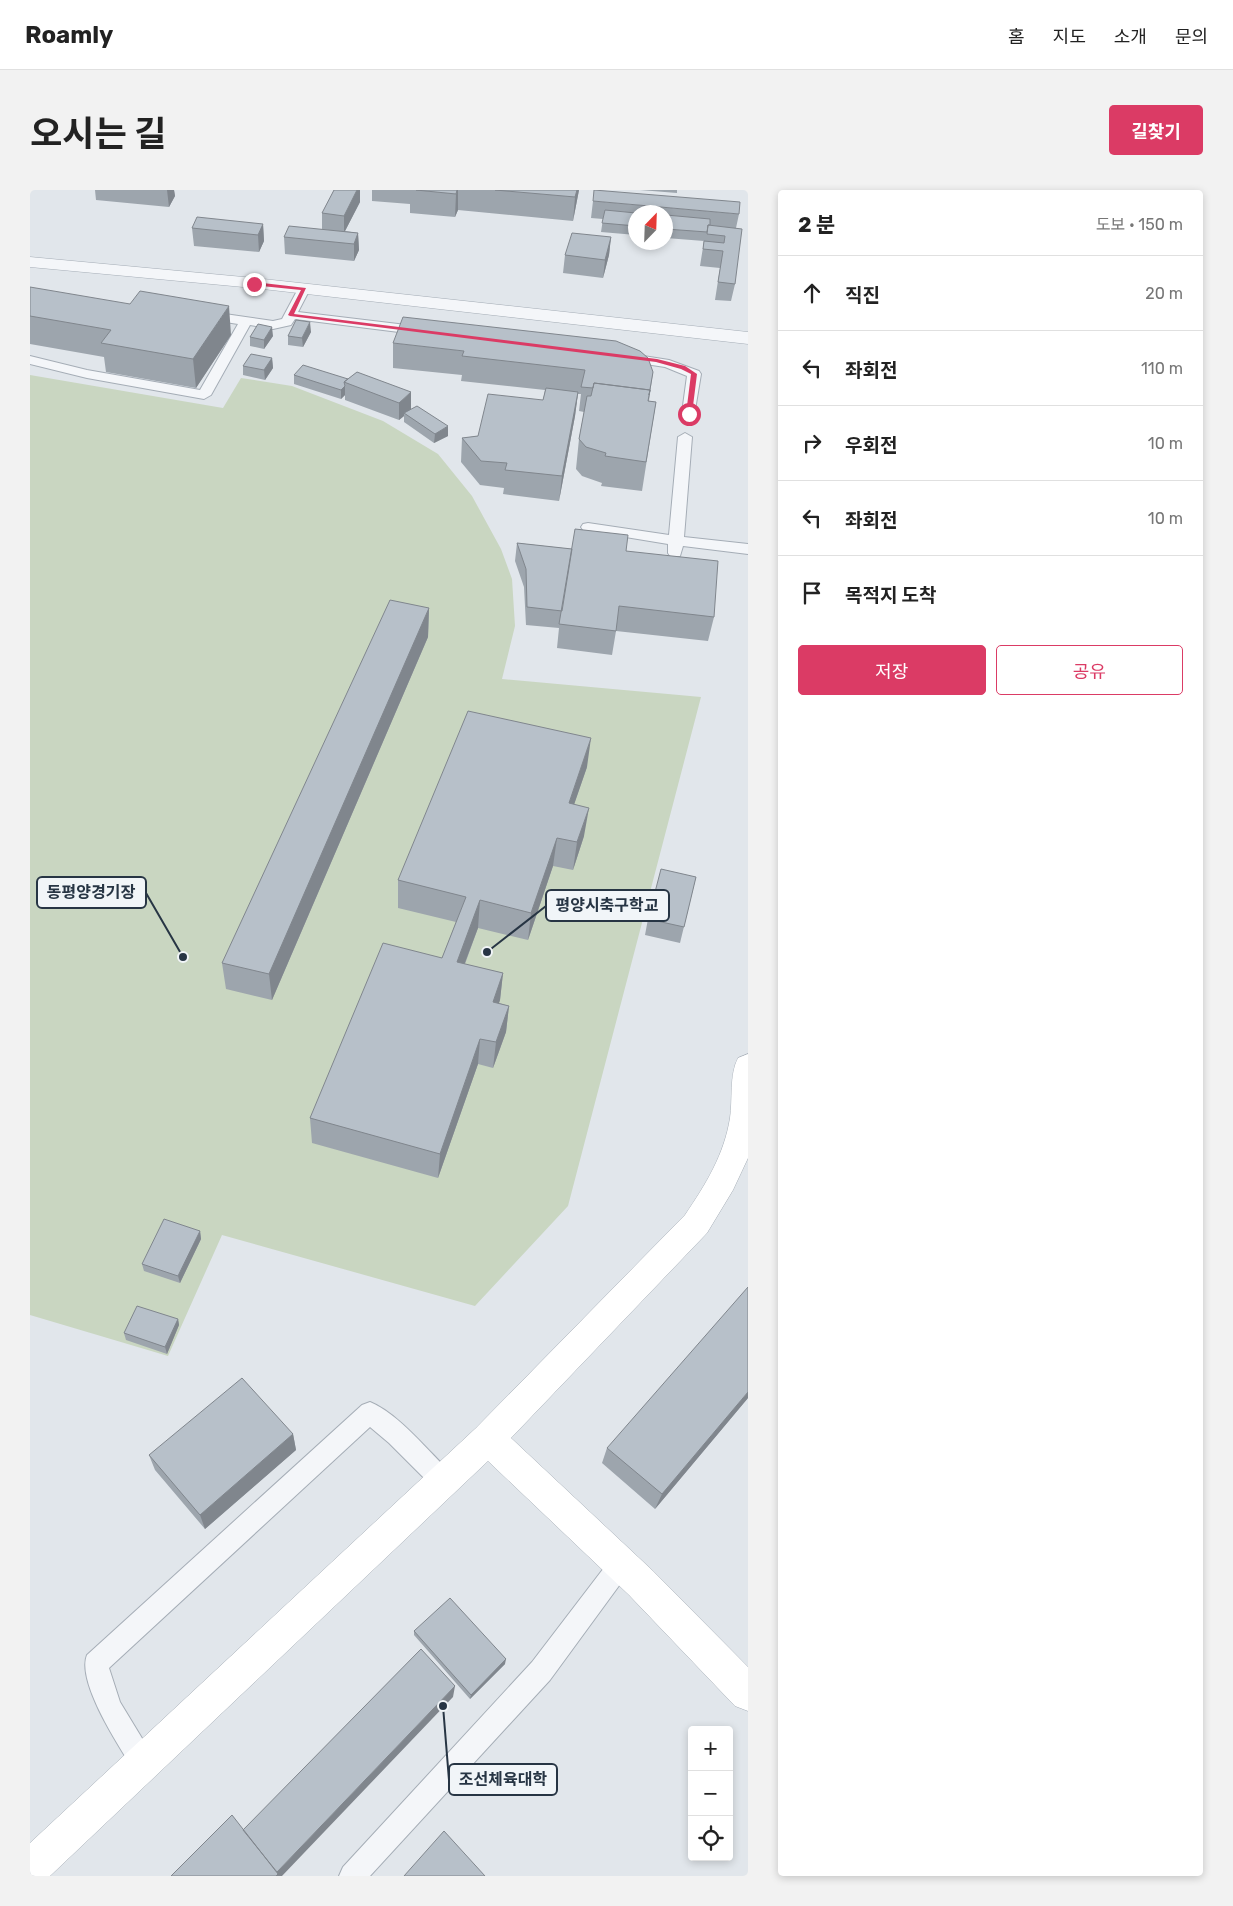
<!DOCTYPE html>
<html lang="ko">
<head>
<meta charset="utf-8">
<style>
	:root { --surface:#fff; --page:#f2f2f2; --text:#222; --muted:#767676; --line:#e0e0e0; --accent:#db3b65 }
	body { margin:0; font-family:Rubik,"Noto Sans KR",sans-serif; background:var(--page); color:var(--text) }
	.controls { position:absolute; right:15px; bottom:15px; display:grid; overflow:hidden; border-radius:5px; box-shadow:0 2px 8px #0003 }
	.controls button { width:45px; height:45px; display:grid; place-items:center; padding:0; border:0; border-bottom:1px solid var(--line); background:var(--surface); color:var(--text); font:25px sans-serif }
	.compass { position:absolute; left:598px; top:15px; width:45px; height:45px; border-radius:50%; background:var(--surface); box-shadow:0 2px 8px #0003; rotate:23deg }
	.stop { position:absolute; width:15px; height:15px; margin:-11px; border:4px solid #db3b65; border-radius:50%; background:#fff }
	.stop.end { background:#db3b65; border-color:#fff; box-shadow:0 1px 5px #0008 }
	.list { margin:0; padding:0; list-style:none }
	h2 { display:flex; justify-content:space-between; align-items:center; height:65px; margin:0; padding:0 20px; font-size:21px }
	h2 small { font-size:16px; font-weight:400; color:var(--muted) }
	.list li { display:grid; grid-template-columns:32px 1fr auto; gap:15px; align-items:center; box-sizing:border-box; height:75px; padding:0 20px; border-top:1px solid var(--line) }
	.list b { display:block; font-size:19px; white-space:nowrap }
	.list em { font-size:16px; font-style:normal; color:var(--muted) }
	.actions { display:flex; gap:10px; padding:15px 20px }
	.actions a { flex:1; padding:11px 0; border:1px solid var(--accent); border-radius:5px; text-align:center; font-size:18px; color:var(--accent) }
	.actions .main { background:var(--accent); color:#fff }
	.icon { flex:none; width:28px; height:28px; fill:none; stroke:currentColor; stroke-width:2; stroke-linecap:round; stroke-linejoin:round }
	.map { position:relative; flex:none; width:718px; height:1686px; overflow:hidden; border-radius:5px }
	header { display:flex; align-items:center; gap:30px; box-sizing:border-box; height:70px; padding:0 25px; background:var(--surface); border-bottom:1px solid var(--line) }
	header strong { font-size:24px }
	nav { display:flex; gap:28px; margin-inline-start:auto; font-size:18px }
	.intro { display:flex; align-items:center; justify-content:space-between; box-sizing:border-box; height:120px; padding:0 30px }
	h1 { margin:0; font-size:35px }
	.button { padding:12px 22px; border-radius:5px; background:var(--accent); color:#fff; font-size:18px; font-weight:700 }
	main { display:flex; gap:30px; padding:0 30px }
	aside { flex:1; background:var(--surface); border-radius:5px; box-shadow:0 2px 8px #0003 }
	.map>svg:first-child { display:block }
	.green { fill:#c9d6c1 }
	.lines { fill:none; stroke-linecap:round; stroke-linejoin:round }
	.lane-casing { stroke:#a5adb6; stroke-width:2 }
	.street-casing { stroke:#a5adb6; stroke-width:1 }
	.secondary-casing { stroke:#a5adb6; stroke-width:1 }
	.lane { fill:#f4f6f9; fill-rule:evenodd }
	.street { fill:#f4f6f9; fill-rule:evenodd }
	.secondary { fill:#fff; fill-rule:evenodd }
	.wall { fill:#9da5ad }
	.shaded-wall { fill:#80868d }
	.building { fill:#b7c0c9; stroke:#80868d }
	.route { fill:#db3b65 }
	.leader { fill:none; stroke:#273544; stroke-width:2 }
	.callout-dot { fill:#273544; stroke:#f1f5f8; stroke-width:2 }
	.callout { fill:#f1f5f8; stroke:#273544; stroke-width:2 }
	.callout-label { font-size:16px; text-anchor:middle; font-weight:bold; fill:#273544 }
</style>
</head>
<body>
<header>
<strong>Roamly</strong>
<nav><a>홈</a><a>지도</a><a>소개</a><a>문의</a></nav>
</header>
<div class="intro"><h1>오시는 길</h1><a class="button">길찾기</a></div>
<main>
<div class="map">
<svg width="718" height="1686" viewBox="0 0 718 1686">
	<rect width="100%" height="100%" fill="#e1e6eb"/>
	<path class="green" d="M0 185 193 218 211 188 262 196 353 231 408 264 442 306 471 359 482 389 485 436 472 489 671 507 538 1016 445 1116 192 1045 138 1166 0 1125Z"/>
	<g class="lines">
		<g class="lane-casing">
			<path id="lane" d="M274 95 280 99 268 122 393 137 399 141 393 145 265 129 261 135 243 139 220 135 181 205 174 209 57 188 0 174V166L57 180 170 200 208 134 170 128 168 125 170 122 174 121 243 131 252 129 268 99Z
				M594 163 639 170 669 181 671 184 664 226 659 227 652 223 657 186 635 177 589 170 588 167Z
				M655 243 662 247 654 347 718 354V364L653 356 650 366H640L638 363V354L553 340 551 337 553 334 558 333 639 345 648 247Z
				M340 1212C368 1223 400 1263 422 1284L425 1292 422 1300 414 1303 406 1300 359 1253 340 1237 79 1478 90 1512 127 1573 123 1582 114 1586 105 1582C90 1558 46 1492 57 1465L332 1215Z
				M591 1362 599 1366 603 1374 599 1382 520 1490 340 1686H309L313 1677 502 1472 583 1366Z"/>
		</g>
		<g class="street-casing">
			<path id="street" d="M0 67 224 88 718 142V154L224 98 0 77Z"/>
		</g>
		<g class="secondary-casing">
			<path id="secondary" d="M718 864V968L703 1000 677 1043 481 1248 623 1381 718 1477V1521L705 1516 599 1405 458 1271 20 1686H0V1653L446 1238 655 1025C676 994 694 965 700 928 703 909 699 885 708 868Z"/>
		</g>
		<use href="#lane" class="lane"/>
		<use href="#street" class="street"/>
		<use href="#secondary" class="secondary"/>
	</g>
	<path class="wall" d="M65 0H144L145 6 139 17 66 10Z
		M304 0H330V12L315 41 328 43 329 60 324 71 255 64 254 47 292 39V23Z
		M342 0H549L543 31 428 20 425 27 380 23V14L342 11Z
		M610 0H647V3Z
		M563 11 709 24 706 38 705 94 701 111 685 110 690 78 670 76 674 51 636 48V22H606V45L571 42 573 29 561 28Z
		M233 34 234 51 229 62 164 56 162 38Z
		M581 47 579 65 573 88 533 83 535 65Z
		M0 97 201 145 166 198 76 182 74 167 0 154Z
		M281 142 273 157 258 155V146Z
		M243 146 234 159 220 156V147Z
		M363 153 623 182 619 211 626 212 612 301 571 296 572 293 552 286 546 279 549 249 554 222 549 221 551 204H548L545 226 529 311 473 304 474 298 450 295 431 272 432 248 448 246 513 210 515 200 431 191 432 185 363 178Z
		M242 168 243 178 235 190 213 185V176Z
		M327 182 381 220 418 246 404 253 374 232V226L369 230 315 210V205L311 209 264 194V185L318 189Z
		M487 353 542 359 596 361 684 427 678 451 586 441 582 465 527 458 529 438 496 435 494 397 485 371Z
		M399 418 398 447 242 810 196 799 192 773Z
		M557 577 544 614 554 646 543 680 523 676 498 750 448 738 435 774 473 783 470 810 469 813 479 816 476 842 463 878 448 874 408 988 282 953 280 928 412 768 426 732 368 718V690Z
		M666 687 650 753 615 745 618 729Z
		M170 1041 171 1049 150 1093 114 1081 112 1074Z
		M148 1129 149 1135 137 1164 96 1150 94 1143Z
		M718 1208 625 1319 572 1273 577 1258Z
		M263 1244 266 1260 175 1339 125 1280 119 1265Z
		M384 1441 475 1474 440 1509 384 1445Z"/>
	<path class="shaded-wall" d="M137 0H144L145 6 139 17Z
		M327 0H330V12L314 43V26Z
		M427 0H428V20L425 27 426 4Z
		M547 0H549L543 31 545 7Z
		M233 34 234 51 229 62 228 45Z
		M328 43 329 60 324 71V54Z
		M581 47 579 65 573 88 575 70Z
		M199 116 201 145 166 198 163 169Z
		M280 132 281 142 273 157 272 148Z
		M242 137 243 146 234 159V150Z
		M242 168 243 178 235 190 234 180Z
		M315 196V205L311 209V200Z
		M381 202V220L374 223V226L369 230V213Z
		M548 202 545 226 529 311 532 286Z
		M418 236V246L404 253 405 244Z
		M399 418 398 447 242 810 239 784Z
		M561 548 557 577 535 641 539 613Z
		M559 618 554 646 543 680 547 652Z
		M527 648 523 676 498 750 501 723Z
		M450 710 448 738 425 799 427 772Z
		M473 783 470 810 460 838 463 812Z
		M479 816 476 842 463 878 466 852Z
		M450 849 448 874 408 988 410 964Z
		M170 1041 171 1049 150 1093 148 1086Z
		M148 1129 149 1135 137 1164 135 1157Z
		M718 1202V1208L625 1319 632 1304Z
		M263 1244 266 1260 175 1339 170 1325Z
		M476 1469 475 1474 440 1509 441 1505Z
		M425 1496 423 1507 252 1686H246L247 1682Z"/>
	<path class="building" d="M304 0H327L314 26 292 23Z
		M386 0H427L426 4Z
		M465 0H547L545 7Z
		M564 0 710 12 709 24 563 11Z
		M575 20 606 23V36L572 33Z
		M636 25 680 29V35H678L677 42 636 39Z
		M167 27 233 34 228 45 162 38Z
		M678 35 712 39 705 94 688 92 693 61 673 59 674 51 694 53 695 46 677 44Z
		M259 36 328 43 324 54 254 47Z
		M542 43 581 47 575 70 535 65Z
		M0 97 100 114 110 101 199 116 163 169 71 153 81 140 0 126Z
		M373 127 586 151 610 161 618 168 623 182 619 205 620 200 564 193 563 198 551 197 555 180 432 166 434 161 363 153Z
		M266 130 280 132 272 148 258 146Z
		M228 134 242 137 234 150 220 147Z
		M221 164 242 168 234 180 213 176Z
		M273 175 318 189 314 192 315 196 311 200 264 185Z
		M327 182 381 202 369 213 314 192Z
		M564 193 620 200 618 211 626 212 616 272 575 266 576 263 556 257 549 249 557 206H561Z
		M516 198 548 202 532 286 475 280 477 273 451 271 432 248 448 246 458 204 513 210Z
		M387 216 418 236 405 244 374 223Z
		M545 339 598 345 596 361 688 371 684 427 589 416 586 441 529 434Z
		M487 353 542 359 532 421 497 417 496 379Z
		M360 410 399 418 239 784 192 773Z
		M438 521 561 548 539 613 559 618 547 652 527 648 501 723 450 710 427 772 473 783 463 812 479 816 466 852 450 849 410 964 280 928 353 753 412 768 436 707 368 690Z
		M631 679 666 687 654 737 618 729Z
		M134 1029 170 1041 148 1086 112 1074Z
		M718 1097V1202L632 1304 577 1258Z
		M107 1116 148 1129 135 1157 94 1143Z
		M212 1188 263 1244 170 1325 119 1265Z
		M420 1408 476 1469 441 1505 384 1441Z
		M391 1459 425 1496 247 1682 213 1640Z
		M202 1625 248 1684 246 1686H141Z
		M414 1641 455 1686H374Z"/>
	<path class="route" d="M224 92 276 98 264 124 627 169 655 176 667 184 662 224 659 225 656 224 661 184 651 179 626 172 260 126 258 125 271 100 222 95Z"/>
	<path class="leader" d="M153 767L116 703M457 762L516 716M413 1516L419 1590"/>
	<g class="callout-dot">
		<circle cx="153" cy="767" r="5"/>
		<circle cx="457" cy="762" r="5"/>
		<circle cx="413" cy="1516" r="5"/>
	</g>
	<g class="callout">
		<rect x="7" y="687" width="109" height="31" rx="5"/>
		<rect x="516" y="700" width="123" height="31" rx="5"/>
		<rect x="419" y="1574" width="108" height="31" rx="5"/>
	</g>
	<g class="callout-label">
		<text x="61" y="708">동평양경기장</text>
		<text x="577" y="721">평양시축구학교</text>
		<text x="473" y="1595">조선체육대학</text>
	</g>
</svg>
<div class="controls">
<button>+</button>
<button>−</button>
<button><svg class="icon" aria-label="locate" viewBox="0 0 24 24"><circle cx="12" cy="12" r="6"/><path d="M12 2v4M12 18v4M2 12h4M18 12h4"/></svg></button>
</div>
<svg class="compass" viewBox="-18 -18 36 36"><path d="M0-13l5 13h-10z" fill="#e53935"/><path d="M0 13l5-13h-10z" fill="#767676"/></svg>
<div class="stop" style="left:659px;top:224px"></div>
<div class="stop end" style="left:224px;top:94px"></div>
</div>
<aside>
<h2>2 분<small>도보 · 150 m</small></h2>
<ul class="list">
<li><svg class="icon" aria-label="ahead" viewBox="0 0 24 24"><path d="M12 20V5M6 11l6-6 6 6"/></svg><div><b>직진</b></div><em>20 m</em></li>
<li><svg class="icon" aria-label="left" viewBox="0 0 24 24"><path d="M17 20v-9H6M10 6l-5 5 5 5"/></svg><div><b>좌회전</b></div><em>110 m</em></li>
<li><svg class="icon" aria-label="right" viewBox="0 0 24 24"><path d="M7 20v-9h11M14 6l5 5-5 5"/></svg><div><b>우회전</b></div><em>10 m</em></li>
<li><svg class="icon" aria-label="left" viewBox="0 0 24 24"><path d="M17 20v-9H6M10 6l-5 5 5 5"/></svg><div><b>좌회전</b></div><em>10 m</em></li>
<li><svg class="icon" aria-label="arrive" viewBox="0 0 24 24"><path d="M6 21V4h12l-3 4 3 4H6"/></svg><div><b>목적지 도착</b></div></li>
</ul>
<div class="actions"><a class="main">저장</a><a>공유</a></div>
</aside>
</main>
</body>
</html>
